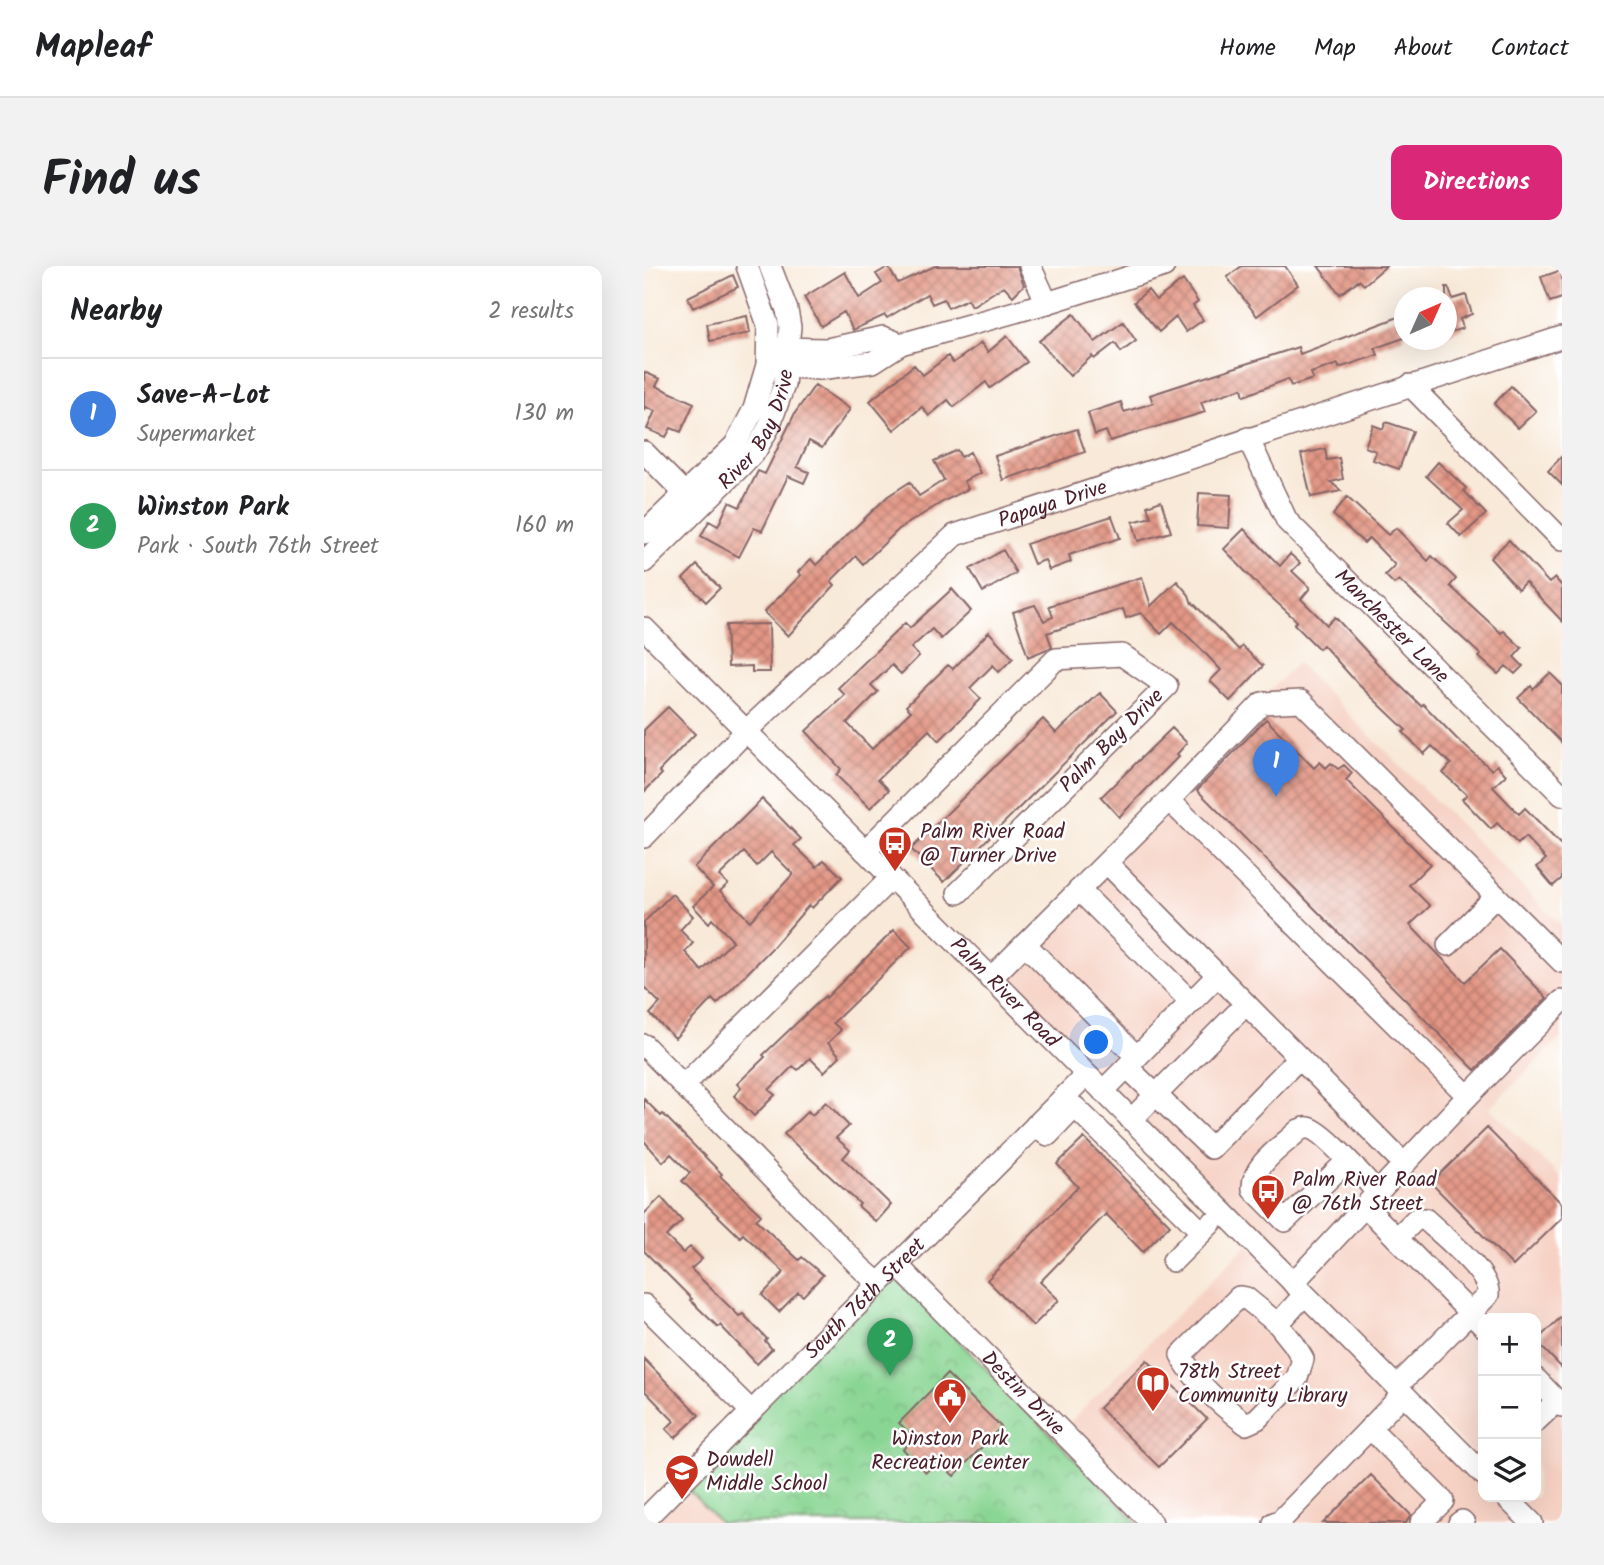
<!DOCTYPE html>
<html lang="en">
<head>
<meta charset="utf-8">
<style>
	:root { --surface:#fff; --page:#f2f2f2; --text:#202124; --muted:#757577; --line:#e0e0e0; --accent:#db2777 }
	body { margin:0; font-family:Kalam,sans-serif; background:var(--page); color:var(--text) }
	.controls { position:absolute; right:21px; bottom:21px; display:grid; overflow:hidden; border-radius:14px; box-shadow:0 7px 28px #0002 }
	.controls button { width:63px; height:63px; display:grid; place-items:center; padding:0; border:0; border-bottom:2px solid var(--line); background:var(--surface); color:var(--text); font:35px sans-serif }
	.compass { position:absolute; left:750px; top:21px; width:63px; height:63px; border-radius:50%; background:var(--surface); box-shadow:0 7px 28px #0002; rotate:45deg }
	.you { position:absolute; left:453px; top:777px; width:24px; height:24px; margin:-18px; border:5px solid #fff; border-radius:50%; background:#1a73e8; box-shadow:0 0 0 10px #1a73e833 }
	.badge { display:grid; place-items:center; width:46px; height:46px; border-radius:50%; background:var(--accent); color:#fff; font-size:23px; font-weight:700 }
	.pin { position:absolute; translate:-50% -58px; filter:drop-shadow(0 2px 4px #0008) }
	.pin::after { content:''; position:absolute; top:37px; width:24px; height:21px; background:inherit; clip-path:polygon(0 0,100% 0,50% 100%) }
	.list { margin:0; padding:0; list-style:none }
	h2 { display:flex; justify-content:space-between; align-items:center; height:91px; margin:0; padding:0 28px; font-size:30px }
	h2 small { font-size:23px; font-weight:400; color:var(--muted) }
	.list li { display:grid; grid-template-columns:46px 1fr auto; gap:21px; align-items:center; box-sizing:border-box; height:112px; padding:0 28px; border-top:2px solid var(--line) }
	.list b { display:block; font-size:26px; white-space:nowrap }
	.list p { margin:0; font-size:23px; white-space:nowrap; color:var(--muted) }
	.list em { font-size:23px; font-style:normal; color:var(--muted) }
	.icon { flex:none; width:38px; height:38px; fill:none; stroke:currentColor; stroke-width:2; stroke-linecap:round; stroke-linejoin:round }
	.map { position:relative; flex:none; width:918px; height:1257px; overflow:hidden; border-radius:14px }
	header { display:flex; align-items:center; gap:42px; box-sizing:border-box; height:98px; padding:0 35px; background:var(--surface); border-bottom:2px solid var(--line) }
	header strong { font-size:33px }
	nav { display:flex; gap:38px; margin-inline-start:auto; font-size:24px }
	.intro { display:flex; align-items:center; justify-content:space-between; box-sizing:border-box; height:168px; padding:0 42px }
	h1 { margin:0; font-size:49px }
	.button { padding:18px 32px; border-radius:14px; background:var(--accent); color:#fff; font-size:24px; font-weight:700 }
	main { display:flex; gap:42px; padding:0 42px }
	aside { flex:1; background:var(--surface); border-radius:14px; box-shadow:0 7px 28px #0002 }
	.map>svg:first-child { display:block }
	.built { fill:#f6d2c4 }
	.park { fill:url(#park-crowns); stroke:#6a7a5f; stroke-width:2 }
	.building { fill:url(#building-cross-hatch); fill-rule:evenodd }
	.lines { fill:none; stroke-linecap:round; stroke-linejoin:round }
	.minor-casing { stroke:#876668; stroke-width:24 }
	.minor { stroke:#fff; stroke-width:21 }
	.labels { text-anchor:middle; stroke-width:5; stroke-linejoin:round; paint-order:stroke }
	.street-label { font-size:21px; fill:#4a1f2b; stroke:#fff }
	.poi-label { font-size:21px; fill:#4a1f2b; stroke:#fff; text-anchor:start }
</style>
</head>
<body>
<header>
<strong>Mapleaf</strong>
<nav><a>Home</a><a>Map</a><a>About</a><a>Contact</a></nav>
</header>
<div class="intro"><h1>Find us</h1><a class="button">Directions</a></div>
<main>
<aside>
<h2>Nearby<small>2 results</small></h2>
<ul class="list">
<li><span class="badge" style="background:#3f7fe0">1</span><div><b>Save-A-Lot</b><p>Supermarket</p></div><em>130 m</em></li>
<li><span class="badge" style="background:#2e9e5b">2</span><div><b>Winston Park</b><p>Park · South 76th Street</p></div><em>160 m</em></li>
</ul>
</aside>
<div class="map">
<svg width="918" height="1257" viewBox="0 0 918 1257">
	<defs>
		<pattern id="park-crowns" width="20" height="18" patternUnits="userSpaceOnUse" patternTransform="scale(1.75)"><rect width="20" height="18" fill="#89d593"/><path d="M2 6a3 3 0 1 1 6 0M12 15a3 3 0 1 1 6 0" fill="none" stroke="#78b67f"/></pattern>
		<pattern id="building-cross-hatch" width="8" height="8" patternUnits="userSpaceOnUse" patternTransform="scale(1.75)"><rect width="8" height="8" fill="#e39785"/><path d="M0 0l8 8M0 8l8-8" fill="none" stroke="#ba7b6d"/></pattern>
	</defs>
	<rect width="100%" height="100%" fill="#fff"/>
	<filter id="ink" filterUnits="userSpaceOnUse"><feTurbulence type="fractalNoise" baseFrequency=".0143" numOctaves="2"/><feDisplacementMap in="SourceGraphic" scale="14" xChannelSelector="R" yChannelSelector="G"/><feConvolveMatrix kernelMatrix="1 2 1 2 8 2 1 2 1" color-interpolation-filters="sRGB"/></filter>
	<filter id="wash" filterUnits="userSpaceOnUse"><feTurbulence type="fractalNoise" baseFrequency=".00686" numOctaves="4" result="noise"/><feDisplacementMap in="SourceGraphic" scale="28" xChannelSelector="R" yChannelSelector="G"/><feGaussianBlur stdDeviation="1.57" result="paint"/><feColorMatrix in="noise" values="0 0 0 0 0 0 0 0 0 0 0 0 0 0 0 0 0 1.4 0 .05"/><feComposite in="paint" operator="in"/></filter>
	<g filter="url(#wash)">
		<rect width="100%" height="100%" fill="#f8e9d8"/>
		<path class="built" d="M653 397 918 660V770L846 842 918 913V1257H898L872 1231H892V1052H839V1198L348 708Z
			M604 978 839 1210V1231H859L885 1257H513L420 1162Z
			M38 1217 79 1257H0Z"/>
		<path class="park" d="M248 1007 494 1257H76L35 1214Z"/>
		<g id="blocks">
			<path class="building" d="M291 0H373L380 19 369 30 360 20 328 40 324 33 304 42 300 33 288 38 283 28 243 52 241 49 209 64 200 46 177 60 160 31 201 6 215 32 238 17 232 8 244 1 254 17Z
				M598 0H641L654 19 613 50 583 11Z
				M674 0H742L720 19 715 14 696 28Z
				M918 4V32L906 36 897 11Z
				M89 9 94 21 49 42 44 31Z
				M539 14 554 36 549 40 559 54 542 66 532 51 515 66 490 36 504 24 512 34Z
				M802 21H804L809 33 822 29 828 48 816 53 819 62 802 68Z
				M430 48 451 76 479 56 492 75 477 86 471 77 450 93 448 90 426 110 395 75Z
				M760 49V72L731 82 734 89 695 102 694 98 667 107 669 113 647 120 644 113 600 130 598 122 557 136 561 146 466 175 462 165 451 169 444 147 477 136 480 146 509 137 506 129 654 81 656 88Z
				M103 50 106 67 66 75 63 58Z
				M363 70 383 96 346 122 342 116 310 141 304 134 285 150 278 141 250 164 226 135 270 99 279 109 304 90 309 97 337 77 344 86Z
				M0 106 16 113 12 120 50 137 37 166 27 162 22 171 3 163 11 145 2 141 0 145Z
				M171 119 206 143 178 182 165 175 153 201 165 206 160 217 144 210 118 265 110 262 95 291 57 270 65 255 74 260 85 236 96 241 114 205 121 208 151 147Z
				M867 120 892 145 874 162 850 138Z
				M742 156 769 165 755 203 729 194 732 185 721 181 729 159 739 163Z
				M433 163 441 186 359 214 351 190Z
				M681 183 683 194 695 192 699 213 687 216 697 225 667 231 657 188Z
				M313 184 317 191 326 186 336 207 320 215 324 223 300 235 255 263 219 298 212 290 187 315 191 319 144 370 120 346 157 309 154 306 167 293 172 299 244 230 266 216 275 230 300 214 290 195Z
				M918 190V219L904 205Z
				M794 196 822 222 820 225 842 248 817 271 804 257 819 244 782 210Z
				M555 227 587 229 585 262 553 260Z
				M703 231 744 269 752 262 784 295 788 290 812 313 806 320 857 367 860 365 878 382 870 391 879 400 871 408 862 400 854 408 835 391 837 389 755 314 750 318 741 309 751 299 725 272 720 277 689 249Z
				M517 235 527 266 494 275 489 256 507 251 503 240Z
				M468 250 476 272 425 289 427 296 405 304 401 294 390 298 382 278Z
				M600 263 636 300 646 288 656 297 648 305 666 322 657 333 683 359 691 351 735 399 777 440 779 438 813 473 848 504 853 499 862 509 849 521 875 548 881 542 918 580V612L909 620 893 601 902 593 881 571 874 578 853 557 847 563 818 533 823 529 799 507 807 498 788 480 780 488 759 466 762 464 714 418 679 379 675 383 650 358 653 355 616 321 580 283Z
				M865 274 905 317 911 312 918 320V355L881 316 874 323 846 292Z
				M359 284 372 307 339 326 326 303Z
				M53 299 76 322 62 336 39 313Z
				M498 311 507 340 533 315 545 329 548 338V336L595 384 598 380 619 400 586 435 566 415 577 404 557 383 529 356 517 368 497 347 482 352 479 343 403 367 408 381 384 391 369 346 391 339 400 355 409 351 405 340Z
				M308 323 327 345 297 373 288 363 267 382 275 390 257 408 248 399 227 419 234 426 203 457 228 483 267 445 262 440 304 399 309 403 345 366 369 392 355 406 349 399 326 422 337 433 295 475 285 464 234 513 245 524 226 542 192 509 197 503 162 465 201 429 194 422 233 384 261 357 266 362Z
				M125 358 126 406H108V400L84 401 82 359Z
				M906 407 918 419V477L874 432 887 420 889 423Z
				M456 427 473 445 300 616 267 583 399 453 412 467Z
				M24 441 51 468 15 505 18 508 0 526V464Z
				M622 453 670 502 676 496 682 502 687 497 694 503 700 499 708 507 702 514 786 598 765 619 786 640 766 659 821 716 856 683 903 732 831 804 553 524Z
				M528 462 543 477 533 488 535 490 475 551 457 531Z
				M118 533 157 573 150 579 173 601 180 594 198 611 168 642 165 639 129 681 73 738 68 733 31 772 6 748 16 737 0 721V656L28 628 49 650 36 664 49 677 41 686 58 705 89 675 68 653 65 657 49 640 69 621 50 601ZM100 586 113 600 127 586 149 608 106 655 76 625 84 618 75 610Z
				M250 664 267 681 189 757 197 764 184 777 196 790 180 806 166 792 154 804 149 800 125 824 131 829 110 850 90 830 97 822 93 818 121 791 119 789 181 730 182 732Z
				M0 833 17 850 19 848 78 908 76 910 117 949 112 954 155 994 158 991 179 1009 159 1030 154 1026 135 1046 118 1029 140 1006 99 968 96 971 38 915 46 907 27 888 19 896 0 875Z
				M182 836 205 860 192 872 206 884 199 892 247 939 232 956 214 940 216 938 140 868 164 845 168 849Z
				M843 862 918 938V952L869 1000 787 917Z
				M440 872 526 959 499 986 462 948 396 1016 415 1034 389 1060 343 1014 434 921 413 898Z
				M17 931 38 955 22 970 39 987 46 981 58 993 47 1003 95 1050 99 1048 123 1073 121 1075 128 1083 113 1098 76 1059 74 1061 46 1034 48 1033 0 985V948Z
				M918 1050V1102L892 1075Z
				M0 1093 55 1149 31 1172 22 1163 30 1155 0 1124Z
				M503 1094 563 1153 515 1201 455 1142Z
				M303 1108 357 1161 310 1210 294 1195 282 1206 259 1183 271 1172 255 1157Z
				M727 1209 767 1249 762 1257H679Z"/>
		</g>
	</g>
	<g filter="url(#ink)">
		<use href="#blocks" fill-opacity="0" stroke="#876668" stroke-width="2"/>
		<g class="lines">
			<g class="minor-casing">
				<g id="minor">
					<path d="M386 0 403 37"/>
					<path d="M132 82 183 83 239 71 257 78"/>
					<path d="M123 99 175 103 229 96 257 78 403 37 520 0"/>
					<path d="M766 119 918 274"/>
					<path id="s1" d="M604 172 643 255 918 529"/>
					<path d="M0 186 50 237"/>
					<path d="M0 267 91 179 110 143 123 99 124 59 103 0"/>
					<path id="s2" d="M0 296 96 201 112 184 125 161 140 119 146 61 143 44 126 0"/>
					<path id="s3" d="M0 362 839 1208"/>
					<path d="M525 534 618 437 657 435 918 696"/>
					<path id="s4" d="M0 571 101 466 311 269 918 71"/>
					<path d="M221 585 412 393 478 389 523 420 314 627"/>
					<path d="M463 597 759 897"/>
					<path d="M435 624 547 736"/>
					<path d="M381 678 493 791"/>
					<path d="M804 679 852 630"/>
					<path d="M346 713 525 534 824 830 649 1017"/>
					<path d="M0 779 218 1003 234 1017"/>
					<path d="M483 801 567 882 655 792"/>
					<path d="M39 820 247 612"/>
					<path d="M459 825 574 709"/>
					<path d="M824 830 918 735"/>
					<path d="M487 854 602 738"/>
					<path d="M392 859 404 869 431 841 558 966"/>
					<path d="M703 895 641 955 609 923C607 899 639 880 655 864 659 863 660 861 665 862 680 865 722 914 734 927"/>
					<path d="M722 941 839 1060"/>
					<path d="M529 995 567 957"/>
					<path id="s5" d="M253 999 508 1257"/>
					<path d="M0 1039 107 1145"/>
					<path d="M634 1058 650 1078 659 1093 653 1112 613 1153 602 1158C577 1139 551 1117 537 1089L595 1031 602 1032 634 1058 660 1029"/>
					<path d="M892 1113 918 1140"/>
					<path d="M752 1121 844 1029C847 1007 798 969 781 953H772L753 972"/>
					<path d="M892 1155 913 1135"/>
					<path d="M726 1162 799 1235 777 1257"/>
					<path d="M862 1231 888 1257"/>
					<path id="s6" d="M0 1254 442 809"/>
					<path d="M630 1257 636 1255 759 1128"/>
					<path d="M815 1257 818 1255 820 1257"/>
				</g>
			</g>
			<use href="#minor" class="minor"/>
		</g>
	</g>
	<defs>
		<g id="bus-pin" transform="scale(1.75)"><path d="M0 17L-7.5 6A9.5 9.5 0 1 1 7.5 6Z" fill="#c8321e" stroke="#fff"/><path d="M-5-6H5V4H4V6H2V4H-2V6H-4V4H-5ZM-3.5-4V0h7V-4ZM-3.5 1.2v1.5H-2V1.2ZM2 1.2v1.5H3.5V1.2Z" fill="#fff"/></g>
		<g id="library-pin" transform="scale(1.75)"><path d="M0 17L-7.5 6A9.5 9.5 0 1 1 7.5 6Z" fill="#c8321e" stroke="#fff"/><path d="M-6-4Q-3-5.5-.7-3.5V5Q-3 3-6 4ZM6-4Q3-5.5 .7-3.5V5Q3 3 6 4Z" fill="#fff"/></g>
		<g id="civic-pin" transform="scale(1.75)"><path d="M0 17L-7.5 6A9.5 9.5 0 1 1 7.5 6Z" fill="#c8321e" stroke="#fff"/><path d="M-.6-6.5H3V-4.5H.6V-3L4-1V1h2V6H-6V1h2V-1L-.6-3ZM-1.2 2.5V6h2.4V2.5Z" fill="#fff"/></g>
		<g id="school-pin" transform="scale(1.75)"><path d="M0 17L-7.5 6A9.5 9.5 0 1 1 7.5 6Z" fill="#c8321e" stroke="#fff"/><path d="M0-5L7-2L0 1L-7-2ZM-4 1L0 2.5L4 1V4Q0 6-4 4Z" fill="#fff"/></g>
	</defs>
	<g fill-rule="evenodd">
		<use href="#bus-pin" x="251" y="577"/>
		<use href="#bus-pin" x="624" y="925"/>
		<use href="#library-pin" x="509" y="1117"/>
		<use href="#civic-pin" x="306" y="1129"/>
		<use href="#school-pin" x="38" y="1205"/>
	</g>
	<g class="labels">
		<g class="street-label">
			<text dy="7" stroke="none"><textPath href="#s2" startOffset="177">River Bay Drive</textPath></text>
			<text dy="7" stroke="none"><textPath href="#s4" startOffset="536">Papaya Drive</textPath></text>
			<text dy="7" stroke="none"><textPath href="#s1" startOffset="240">Manchester Lane</textPath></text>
			<text transform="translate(467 474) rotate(-45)" y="7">Palm Bay Drive</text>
			<text dy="7" stroke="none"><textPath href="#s3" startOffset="513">Palm River Road</textPath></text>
			<text dy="7" stroke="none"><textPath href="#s6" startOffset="313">South 76th Street</textPath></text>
			<text dy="7" stroke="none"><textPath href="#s5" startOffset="180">Destin Drive</textPath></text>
		</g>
		<g class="poi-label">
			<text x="276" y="572">Palm River Road<tspan x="276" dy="24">@ Turner Drive</tspan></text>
			<text x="648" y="920">Palm River Road<tspan x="648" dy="24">@ 76th Street</tspan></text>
			<text x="534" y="1112">78th Street<tspan x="534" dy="24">Community Library</tspan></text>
			<text x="306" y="1179" text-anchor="middle">Winston Park<tspan x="306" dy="24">Recreation Center</tspan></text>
			<text x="62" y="1200">Dowdell<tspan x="62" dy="24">Middle School</tspan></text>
		</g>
	</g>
</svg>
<div class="controls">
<button>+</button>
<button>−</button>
<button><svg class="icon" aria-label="layers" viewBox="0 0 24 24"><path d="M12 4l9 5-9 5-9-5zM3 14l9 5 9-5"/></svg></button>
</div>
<svg class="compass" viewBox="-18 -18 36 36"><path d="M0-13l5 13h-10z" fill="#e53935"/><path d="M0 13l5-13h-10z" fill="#757577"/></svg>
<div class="you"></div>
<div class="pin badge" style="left:632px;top:531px;background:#3f7fe0">1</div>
<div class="pin badge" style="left:246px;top:1110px;background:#2e9e5b">2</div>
</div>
</main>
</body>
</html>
